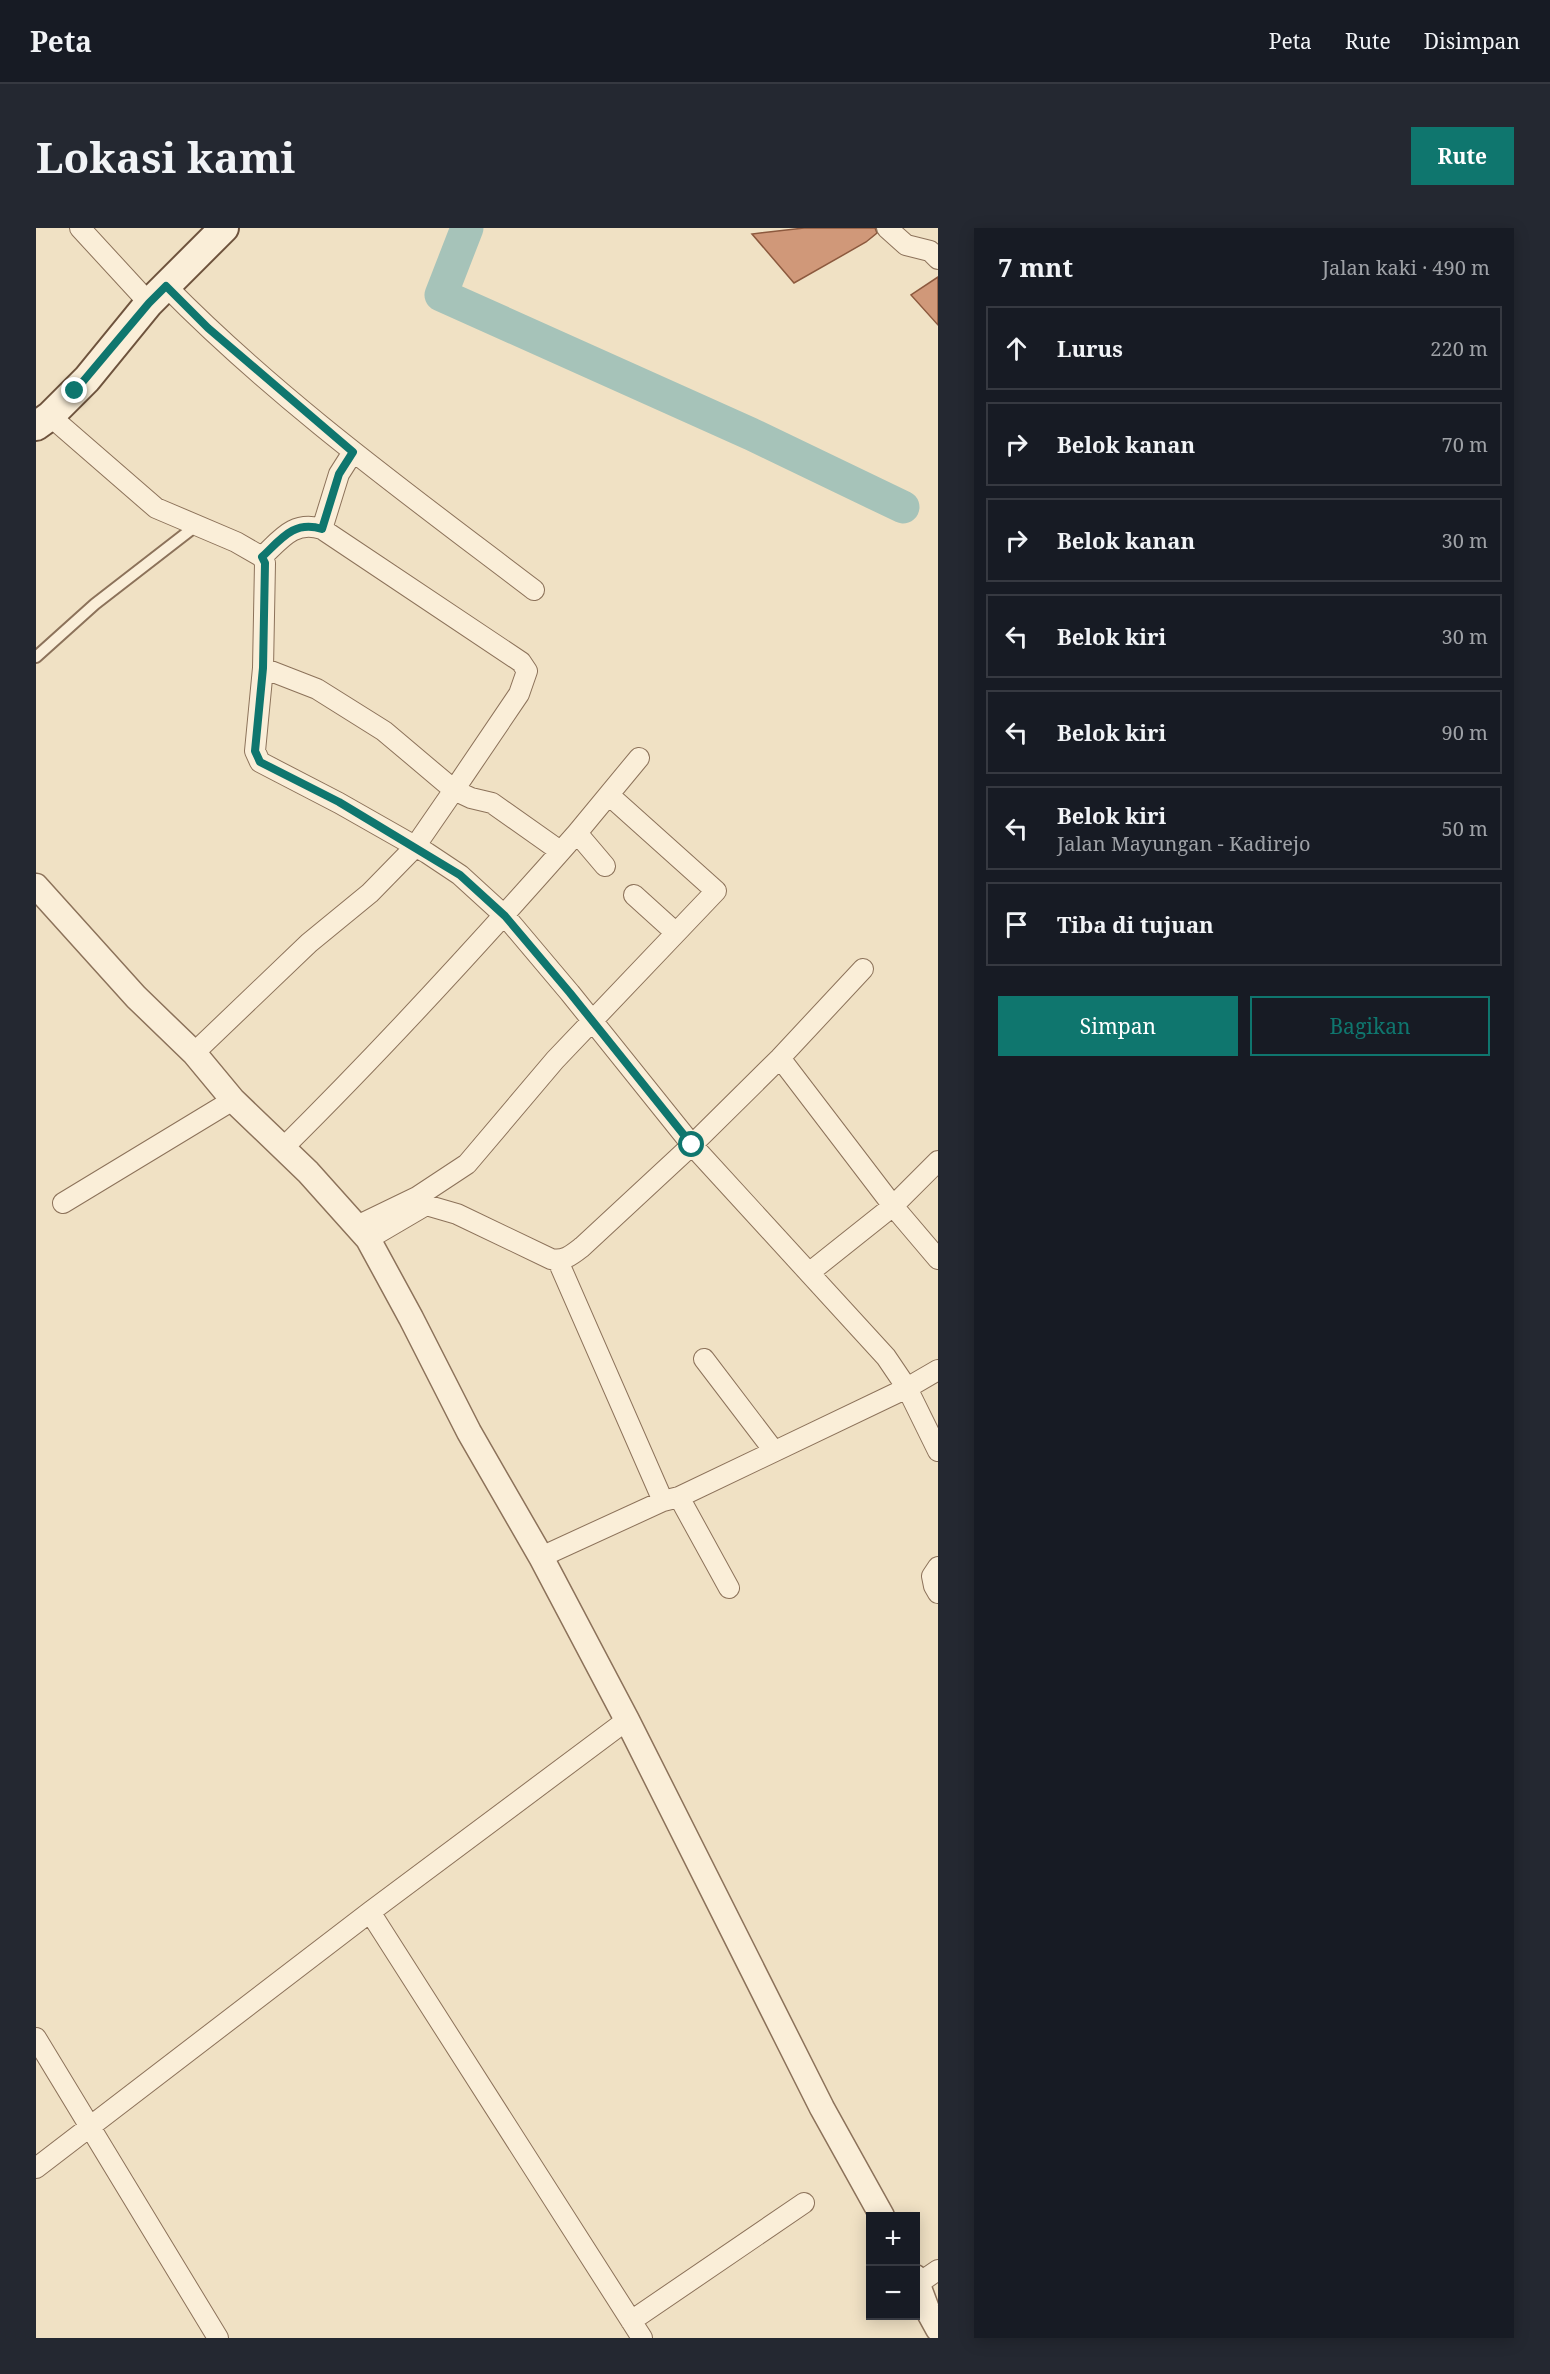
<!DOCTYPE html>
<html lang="id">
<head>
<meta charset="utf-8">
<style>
	:root { --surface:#171b24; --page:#242831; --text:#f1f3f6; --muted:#9ea1a6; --line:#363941; --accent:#0f766e }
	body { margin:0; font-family:"Noto Serif",serif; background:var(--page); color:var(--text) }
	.controls { position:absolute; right:18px; bottom:18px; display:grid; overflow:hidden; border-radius:0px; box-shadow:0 3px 15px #0003 }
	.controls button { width:54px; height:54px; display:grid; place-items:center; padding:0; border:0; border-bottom:2px solid var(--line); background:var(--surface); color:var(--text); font:30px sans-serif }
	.stop { position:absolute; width:18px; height:18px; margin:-14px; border:4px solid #0f766e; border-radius:50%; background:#fff }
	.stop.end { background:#0f766e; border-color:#fff; box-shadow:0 2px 6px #0008 }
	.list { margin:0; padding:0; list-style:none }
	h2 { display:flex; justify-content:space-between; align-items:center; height:78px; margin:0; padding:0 24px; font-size:26px }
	h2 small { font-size:20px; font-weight:400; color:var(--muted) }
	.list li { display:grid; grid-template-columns:39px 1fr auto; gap:18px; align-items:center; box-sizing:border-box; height:84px; margin:0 12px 12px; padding:0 12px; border:2px solid var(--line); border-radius:0px }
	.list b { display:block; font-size:22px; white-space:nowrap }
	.list p { margin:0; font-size:20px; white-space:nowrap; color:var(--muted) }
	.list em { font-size:20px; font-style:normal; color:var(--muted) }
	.actions { display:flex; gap:12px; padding:18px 24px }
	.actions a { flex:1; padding:14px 0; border:2px solid var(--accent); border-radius:0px; text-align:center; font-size:21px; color:var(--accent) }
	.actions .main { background:var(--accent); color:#fff }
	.icon { flex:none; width:33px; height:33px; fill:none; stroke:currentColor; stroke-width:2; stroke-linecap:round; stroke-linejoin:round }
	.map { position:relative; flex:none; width:902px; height:2110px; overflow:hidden; border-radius:0px }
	header { display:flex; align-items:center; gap:36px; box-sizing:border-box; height:84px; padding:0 30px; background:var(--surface); border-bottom:2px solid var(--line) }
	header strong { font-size:28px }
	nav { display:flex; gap:33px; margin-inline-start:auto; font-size:21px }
	.intro { display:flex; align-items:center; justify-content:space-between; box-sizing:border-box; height:144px; padding:0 36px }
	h1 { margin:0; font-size:42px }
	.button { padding:15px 27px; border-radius:0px; background:var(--accent); color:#fff; font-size:21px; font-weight:700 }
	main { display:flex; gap:36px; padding:0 36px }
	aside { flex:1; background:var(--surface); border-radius:0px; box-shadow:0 3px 15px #0003 }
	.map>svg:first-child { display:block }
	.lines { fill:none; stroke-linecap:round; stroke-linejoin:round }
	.river { stroke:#a6c3b9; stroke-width:33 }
	.building { fill:#d09879; stroke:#8c593e; stroke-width:1.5 }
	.service-casing { stroke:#8c725a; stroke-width:14 }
	.minor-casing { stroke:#8c725a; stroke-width:22 }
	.tertiary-casing { stroke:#8c725a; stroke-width:27 }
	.secondary-casing { stroke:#6e533d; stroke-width:32 }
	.service { stroke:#faeed8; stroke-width:10 }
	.minor { stroke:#faeed8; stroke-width:20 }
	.tertiary { stroke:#faeed8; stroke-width:24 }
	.secondary { stroke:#faeed8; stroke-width:28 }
	.route { stroke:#0f766e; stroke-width:8 }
</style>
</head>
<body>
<header>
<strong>Peta</strong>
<nav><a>Peta</a><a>Rute</a><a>Disimpan</a></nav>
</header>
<div class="intro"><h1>Lokasi kami</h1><a class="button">Rute</a></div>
<main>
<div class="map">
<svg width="902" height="2110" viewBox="0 0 902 2110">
	<rect width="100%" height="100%" fill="#f0e1c4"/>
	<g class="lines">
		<path class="river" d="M431 0 405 67 715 206 867 279"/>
	</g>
	<path class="building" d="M768 0H839L841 5 830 14 758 55 716 6Z
		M902 49V97L875 67Z"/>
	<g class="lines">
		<g class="service-casing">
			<path id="service" d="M0 429 59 376 161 297"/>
		</g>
		<g class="minor-casing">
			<path id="minor" d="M44 0 113 75
				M851 0 870 17 894 23 902 31
				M130 58C242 172 372 266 498 362
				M14 188 120 280 200 314 226 329 229 335 227 440 219 523 224 534 303 575 391 625 424 647 469 688 534 765 656 917 850 1129 871 1160 902 1223
				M286 301 303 246 317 224
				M226 329C245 311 258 292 286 301L485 434 491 443 483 466 418 562 435 570 456 575 524 623
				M574 568 680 663 640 705
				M541 605 603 530
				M158 825 273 715 334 665 378 620 418 562 348 503 281 461 227 440
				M744 830 857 978 902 1031
				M247 920C349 819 446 713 541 605L569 638
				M27 975 197 872
				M321 998 381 969 431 936 519 832 640 705 598 667
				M332 1011 390 977 421 986 515 1031C528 1034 537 1026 546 1019L656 917 744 830 827 741
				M522 1033 627 1273
				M774 1044 857 978 902 933
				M668 1131 738 1223
				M643 1269 693 1360
				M505 1329 627 1273 643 1269 871 1160 902 1142
				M902 1339 896 1348 898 1358 902 1365
				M334 1684 606 2110
				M0 1810 182 2110
				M0 1940 334 1684 591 1492
				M883 2055 902 2042
				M595 2093 768 1975"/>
		</g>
		<g class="tertiary-casing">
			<path id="tertiary" d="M0 658 100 769 158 825 197 872 272 944 332 1011 375 1090 433 1204 505 1329 591 1492 786 1880 846 1988
				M879 2049 891 2081 902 2101"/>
		</g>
		<g class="secondary-casing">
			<path id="secondary" d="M0 198 14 188 51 151 113 75 188 0"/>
		</g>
		<use href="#service" class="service"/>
		<use href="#minor" class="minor"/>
		<use href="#tertiary" class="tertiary"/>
		<use href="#secondary" class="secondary"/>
	</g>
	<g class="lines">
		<path class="route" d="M39 163 113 75 130 58 172 100 317 224 303 246 286 301C258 292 245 311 226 329L229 335 227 440 219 523 224 534 303 574 424 647 469 688 534 765 656 917"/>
	</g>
</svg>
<div class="controls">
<button>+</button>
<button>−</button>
</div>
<div class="stop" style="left:656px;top:917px"></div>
<div class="stop end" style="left:39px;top:163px"></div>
</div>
<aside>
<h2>7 mnt<small>Jalan kaki · 490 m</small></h2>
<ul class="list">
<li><svg class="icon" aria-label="ahead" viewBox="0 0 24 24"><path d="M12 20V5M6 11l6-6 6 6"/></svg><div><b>Lurus</b></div><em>220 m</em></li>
<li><svg class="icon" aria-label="right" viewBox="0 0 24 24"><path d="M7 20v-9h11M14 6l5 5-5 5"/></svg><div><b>Belok kanan</b></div><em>70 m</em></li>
<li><svg class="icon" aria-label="right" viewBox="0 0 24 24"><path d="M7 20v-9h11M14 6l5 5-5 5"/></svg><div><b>Belok kanan</b></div><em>30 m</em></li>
<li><svg class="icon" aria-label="left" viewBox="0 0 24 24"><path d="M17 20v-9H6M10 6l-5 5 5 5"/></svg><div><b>Belok kiri</b></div><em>30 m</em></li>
<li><svg class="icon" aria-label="left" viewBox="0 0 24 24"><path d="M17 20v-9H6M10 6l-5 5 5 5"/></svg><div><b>Belok kiri</b></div><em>90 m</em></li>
<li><svg class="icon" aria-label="left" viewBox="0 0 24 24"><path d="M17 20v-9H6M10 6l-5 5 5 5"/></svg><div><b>Belok kiri</b><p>Jalan Mayungan - Kadirejo</p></div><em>50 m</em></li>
<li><svg class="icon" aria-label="arrive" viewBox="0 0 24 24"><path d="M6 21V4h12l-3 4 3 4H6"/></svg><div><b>Tiba di tujuan</b></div></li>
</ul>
<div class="actions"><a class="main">Simpan</a><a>Bagikan</a></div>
</aside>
</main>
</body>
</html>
